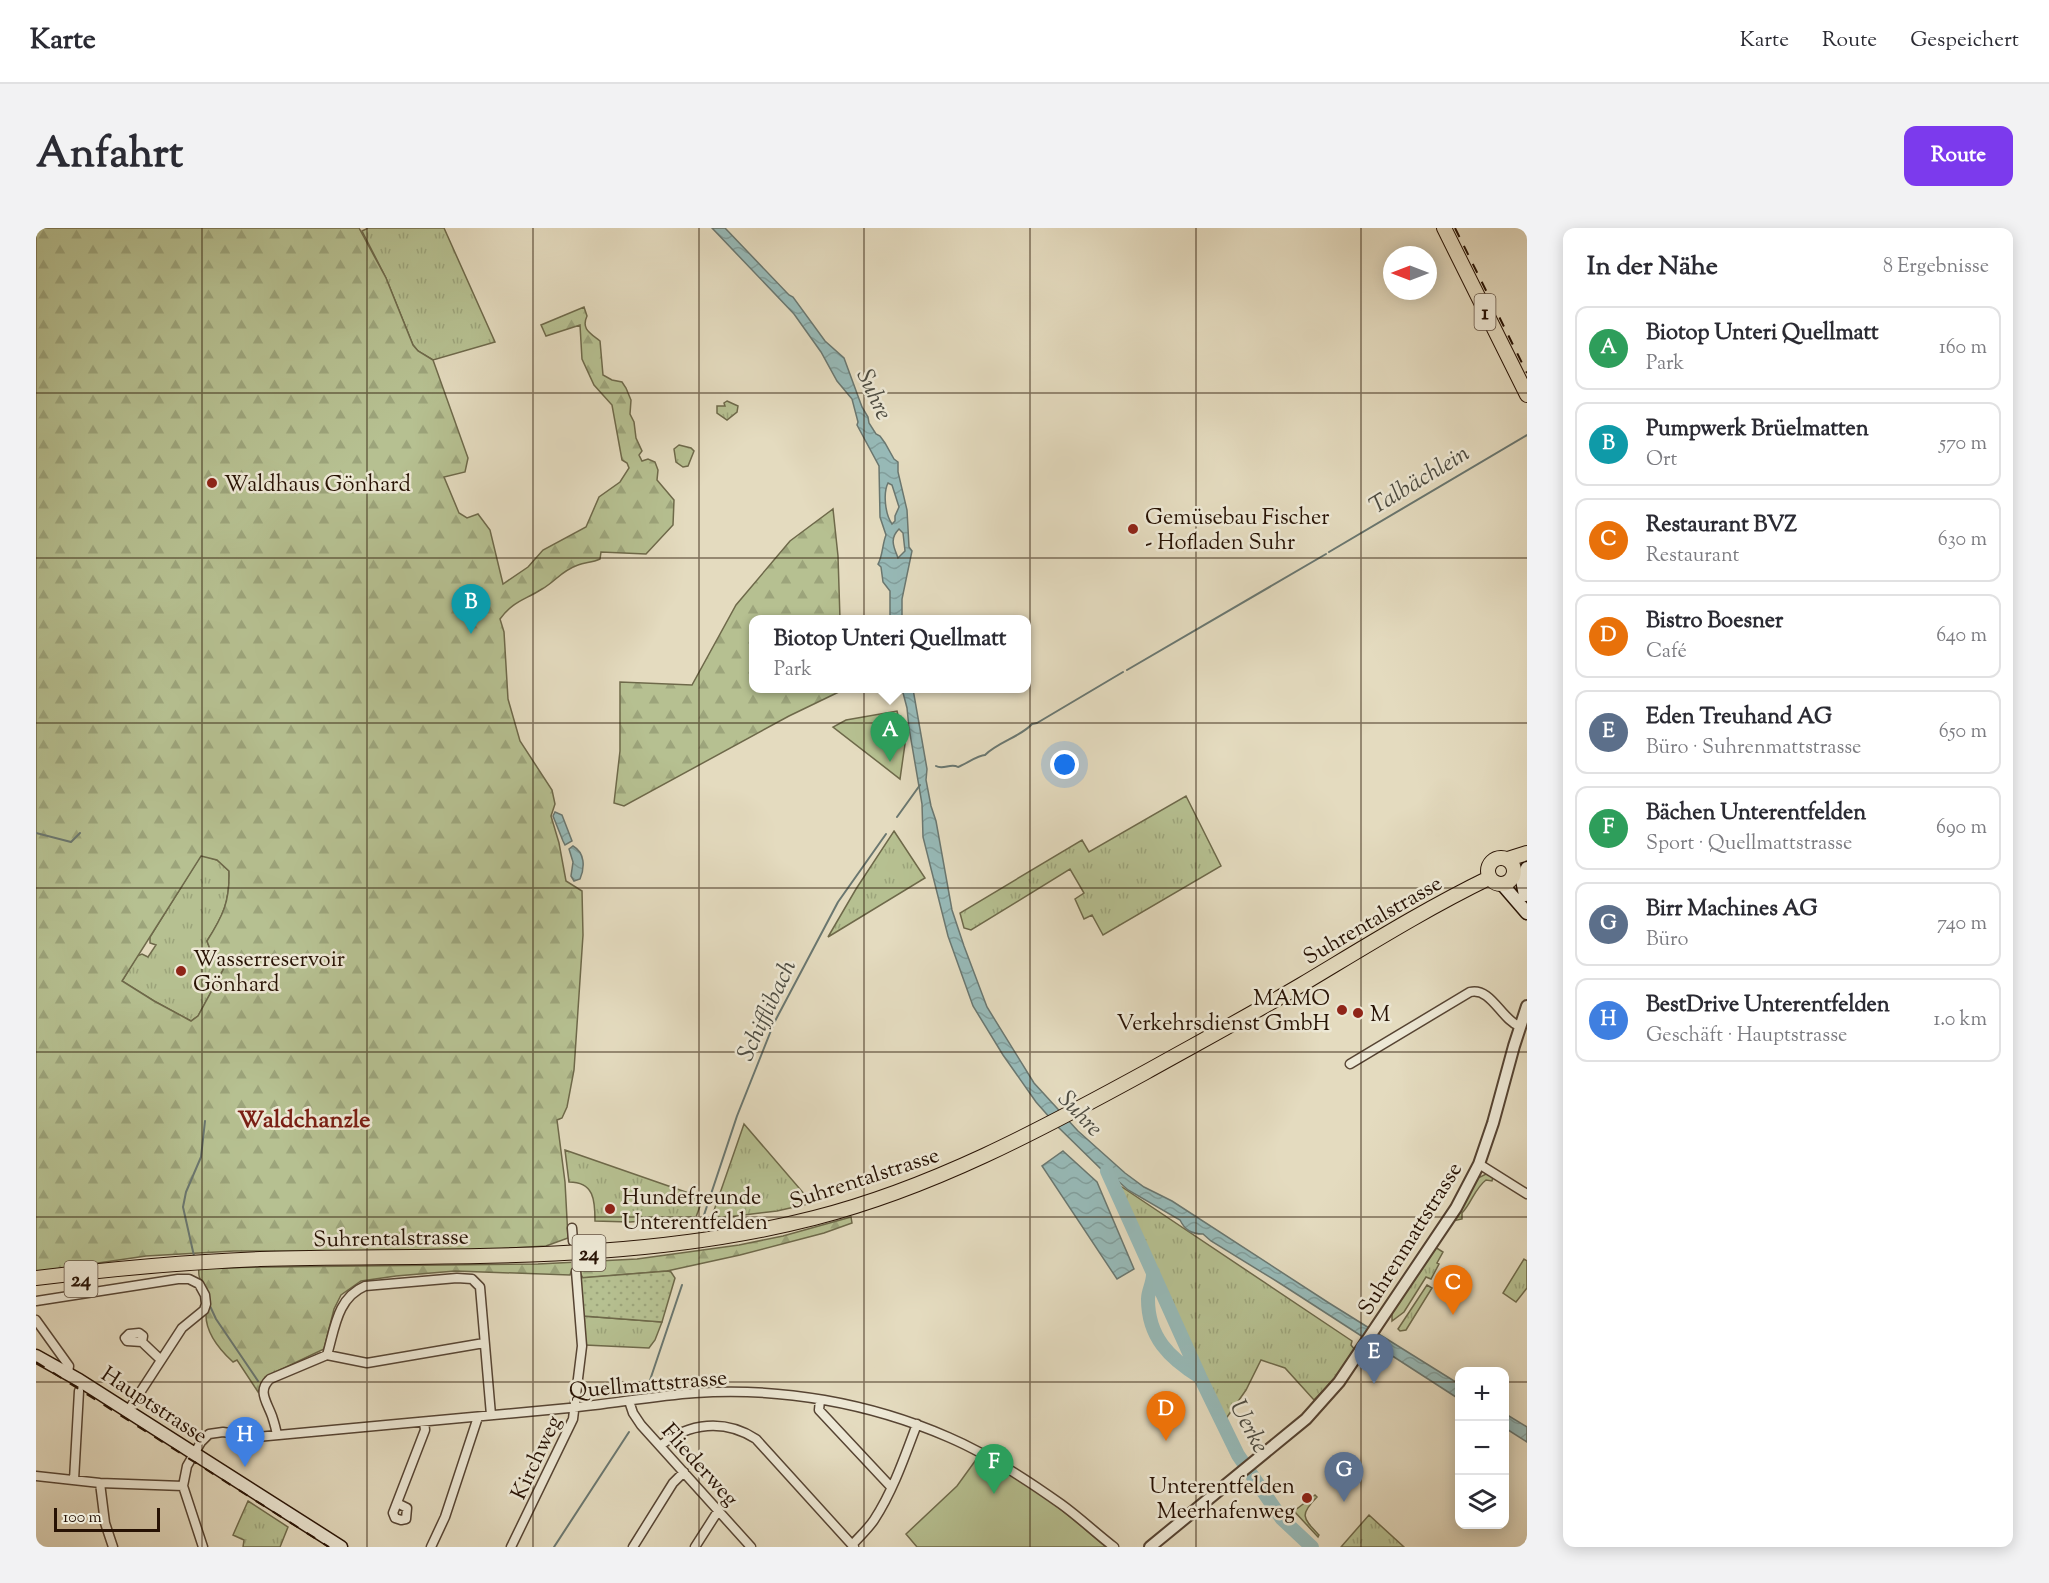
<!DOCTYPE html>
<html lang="de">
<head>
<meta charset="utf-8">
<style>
	:root { --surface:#fff; --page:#f2f2f3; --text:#2b2b33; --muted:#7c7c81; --line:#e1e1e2; --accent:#7c3aed }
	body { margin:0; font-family:"Sorts Mill Goudy",serif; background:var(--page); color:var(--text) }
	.controls { position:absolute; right:18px; bottom:18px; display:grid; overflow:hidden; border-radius:12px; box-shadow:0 3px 15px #0003 }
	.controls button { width:54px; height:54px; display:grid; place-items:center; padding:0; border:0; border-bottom:2px solid var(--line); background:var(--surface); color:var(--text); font:30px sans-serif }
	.compass { position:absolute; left:1347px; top:18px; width:54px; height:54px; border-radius:50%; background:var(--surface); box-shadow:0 3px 15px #0003; rotate:270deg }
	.scale { position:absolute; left:18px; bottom:15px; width:106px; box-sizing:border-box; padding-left:6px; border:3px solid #271204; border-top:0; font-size:16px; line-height:21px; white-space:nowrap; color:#271204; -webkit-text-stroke:4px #ede8d5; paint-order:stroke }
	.you { position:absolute; left:1029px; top:537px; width:21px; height:21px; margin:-15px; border:4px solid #fff; border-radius:50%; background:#1a73e8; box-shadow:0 0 0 9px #1a73e833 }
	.badge { display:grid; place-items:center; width:39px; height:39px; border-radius:50%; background:var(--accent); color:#fff; font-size:20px; font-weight:700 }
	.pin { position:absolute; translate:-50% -50px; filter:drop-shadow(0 2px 3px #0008) }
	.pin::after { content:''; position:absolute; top:32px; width:21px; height:18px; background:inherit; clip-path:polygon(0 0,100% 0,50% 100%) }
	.popup { position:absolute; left:713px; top:387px; width:282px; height:78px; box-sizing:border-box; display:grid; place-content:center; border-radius:12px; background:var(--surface); filter:drop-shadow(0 2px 4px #0005); font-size:20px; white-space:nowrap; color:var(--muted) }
	.popup b { font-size:22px; color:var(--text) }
	.popup::after { content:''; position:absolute; left:50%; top:100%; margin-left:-12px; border:12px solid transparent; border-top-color:var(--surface) }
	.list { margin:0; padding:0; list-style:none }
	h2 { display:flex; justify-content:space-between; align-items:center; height:78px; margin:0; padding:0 24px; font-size:26px }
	h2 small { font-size:20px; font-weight:400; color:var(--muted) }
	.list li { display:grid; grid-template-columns:39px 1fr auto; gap:18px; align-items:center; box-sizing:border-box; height:84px; margin:0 12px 12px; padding:0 12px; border:2px solid var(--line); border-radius:12px }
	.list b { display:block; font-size:22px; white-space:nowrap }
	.list p { margin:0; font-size:20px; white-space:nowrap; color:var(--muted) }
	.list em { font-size:20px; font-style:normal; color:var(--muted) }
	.icon { flex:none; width:33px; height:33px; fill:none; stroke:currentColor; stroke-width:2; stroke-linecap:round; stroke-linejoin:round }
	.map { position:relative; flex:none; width:1491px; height:1319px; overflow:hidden; border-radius:12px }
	header { display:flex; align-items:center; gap:36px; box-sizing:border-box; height:84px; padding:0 30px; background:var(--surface); border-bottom:2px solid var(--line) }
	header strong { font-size:28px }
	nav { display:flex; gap:33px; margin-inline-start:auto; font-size:21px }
	.intro { display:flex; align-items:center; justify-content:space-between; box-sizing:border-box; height:144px; padding:0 36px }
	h1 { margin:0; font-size:42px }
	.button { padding:15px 27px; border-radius:12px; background:var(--accent); color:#fff; font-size:21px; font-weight:700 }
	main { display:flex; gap:36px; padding:0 36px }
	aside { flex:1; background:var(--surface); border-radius:12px; box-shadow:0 3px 15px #0003 }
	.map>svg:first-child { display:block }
	.grass { fill:url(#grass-tufts); stroke:#6e694a; stroke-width:1.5 }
	.forest { fill:url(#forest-firs); stroke:#6e694a; stroke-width:1.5; fill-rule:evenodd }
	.park { fill:#b6c091; stroke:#6e694a; stroke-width:1.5 }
	.garden { fill:url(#garden-dots); stroke:#6e694a; stroke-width:1.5 }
	.water { fill:url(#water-waves); stroke:#6a7770; stroke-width:1.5; fill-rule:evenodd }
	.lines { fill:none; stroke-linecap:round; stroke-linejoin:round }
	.stream { stroke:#6a7770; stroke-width:2 }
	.river { stroke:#97bab8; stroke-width:14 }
	.minor-tunnel { stroke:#beb39a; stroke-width:8; stroke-dasharray:8 4; stroke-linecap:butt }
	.minor-casing { stroke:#564433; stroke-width:11 }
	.tertiary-casing { stroke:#564433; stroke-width:14 }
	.secondary-casing { stroke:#271204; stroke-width:15 }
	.primary-casing { stroke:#271204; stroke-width:16 }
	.minor { stroke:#ede8d5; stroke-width:8 }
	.tertiary { stroke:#ede8d5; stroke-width:10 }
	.secondary { stroke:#ede8d5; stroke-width:12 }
	.primary { stroke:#e4dbbf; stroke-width:14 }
	.rail { stroke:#271204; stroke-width:2; stroke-dasharray:10 10; stroke-linecap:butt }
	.grid { fill:none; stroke:#271204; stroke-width:1.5; stroke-opacity:0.55 }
	.poi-dot { fill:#8f2418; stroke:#ede8d5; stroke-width:2 }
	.labels { text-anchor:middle; stroke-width:5; stroke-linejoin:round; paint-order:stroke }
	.shield { fill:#ede8d5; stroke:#625243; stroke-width:1.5 }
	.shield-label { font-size:21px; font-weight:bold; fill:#271204 }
	.poi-label { font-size:22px; fill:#271204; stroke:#ede8d5; text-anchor:start }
	.street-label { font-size:22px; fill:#271204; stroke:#ede8d5 }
	.water-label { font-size:24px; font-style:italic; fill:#4e4d43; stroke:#ede8d5 }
	.neighbourhood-label { font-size:24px; font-weight:bold; fill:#7a1f14; stroke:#ede8d5 }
</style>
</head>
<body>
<header>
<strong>Karte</strong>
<nav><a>Karte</a><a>Route</a><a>Gespeichert</a></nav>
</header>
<div class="intro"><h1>Anfahrt</h1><a class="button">Route</a></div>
<main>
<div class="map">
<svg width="1491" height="1319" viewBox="0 0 1491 1319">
	<defs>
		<pattern id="grass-tufts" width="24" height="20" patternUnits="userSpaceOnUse" patternTransform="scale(1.5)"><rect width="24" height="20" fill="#b6c091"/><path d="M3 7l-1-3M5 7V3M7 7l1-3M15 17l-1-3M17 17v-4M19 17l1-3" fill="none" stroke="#9ca47b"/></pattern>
		<pattern id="forest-firs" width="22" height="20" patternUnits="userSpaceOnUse" patternTransform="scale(1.5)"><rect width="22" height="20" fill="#b6c091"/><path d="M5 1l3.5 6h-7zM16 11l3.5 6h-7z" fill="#9ca47b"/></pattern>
		<pattern id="garden-dots" width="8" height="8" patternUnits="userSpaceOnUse" patternTransform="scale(1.5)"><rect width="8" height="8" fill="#b6c091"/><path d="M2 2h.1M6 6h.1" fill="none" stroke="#9ca47b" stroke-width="1.8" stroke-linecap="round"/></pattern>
		<pattern id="water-waves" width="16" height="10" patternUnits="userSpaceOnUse" patternTransform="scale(1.5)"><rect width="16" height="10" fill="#97bab8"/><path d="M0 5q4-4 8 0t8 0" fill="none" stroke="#829f9d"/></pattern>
	</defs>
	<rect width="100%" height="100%" fill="#e4dbbf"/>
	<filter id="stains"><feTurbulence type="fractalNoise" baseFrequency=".00333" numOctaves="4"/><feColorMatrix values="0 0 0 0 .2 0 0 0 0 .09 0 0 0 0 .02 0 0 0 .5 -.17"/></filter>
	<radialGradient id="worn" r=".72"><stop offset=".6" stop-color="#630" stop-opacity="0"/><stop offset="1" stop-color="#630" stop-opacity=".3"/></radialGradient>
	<path class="grass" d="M332 0H408L459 114 397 132 382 123 377 117 350 50 326 3Z
		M691 173 702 178 701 184 691 192 681 185V178H689L688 175Z
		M643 217 655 220 658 223 652 238 647 239 640 234 638 221Z
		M1150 568 1185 638 1067 707 1056 687 1048 691 1039 671 1048 665 1034 641 935 702 928 700 924 685 1046 612 1053 624Z
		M858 603 889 650 792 709 820 661Z
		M165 627 181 632 193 643C194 673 187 688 171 713L175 724 188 740 162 788 155 793 118 773 86 753 101 728 106 726 112 729 120 717 114 715V709Z
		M708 896 776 975 741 983 675 991Z
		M529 922 667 970 660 989 594 994 559 993C559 972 558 954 533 954Z
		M1450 946 1457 949 1456 953 1450 952C1439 960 1435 976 1426 985V991L1417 993 1442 950Z
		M1083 957 1316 1113 1315 1117 1319 1122 1301 1148 1278 1172 1249 1140 1225 1132 1210 1162 1189 1192Z
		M1399 1019 1407 1024 1401 1035 1403 1036 1395 1051 1390 1049 1368 1084 1356 1093V1084Z
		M1488 1031 1491 1033V1060L1480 1074 1467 1065Z
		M1391 1057 1396 1060 1370 1102 1364 1103 1362 1101Z
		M547 1088 626 1094 619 1112 613 1120 549 1117Z
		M1279 1267 1281 1269C1263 1287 1267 1290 1283 1307L1282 1309 1258 1283Z
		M212 1273 252 1299 244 1319H207L208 1312 197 1307Z
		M1333 1287 1368 1319H1305Z"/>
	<path class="forest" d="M0 0H323L350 50 377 117 382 123 397 132 432 230 429 244 408 249 423 285 431 290 442 286 454 302 467 356 492 339 507 322 550 299 563 269 584 254 593 240 591 235 586 232 576 177 558 157 546 131 544 97 510 108 505 97 548 79 551 88C545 101 554 105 564 113L567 147 576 152 586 154 590 160 595 172 594 186 598 194 600 210 606 223 603 227 606 233 612 231 619 234 622 242 621 252 638 272 637 297 610 326 565 324 564 331C556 335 549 334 542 337 525 343 520 353 506 361 489 372 477 373 464 391L468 404 472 471 484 513 516 562 519 576 515 588 523 615 530 653 546 663 547 707 538 842 531 879 526 890 521 892 529 954 532 1010 510 1018 409 1024 198 1023 110 1028 0 1044ZM165 628 181 632 193 643C194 673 187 688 171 713L175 724 188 740 162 788 155 793 118 773 86 753Z
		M797 281 802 328 804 391 718 392V460L809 461 753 488 588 578 578 575 584 523V454L656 457 700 377 754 313Z
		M815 989 816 995 788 1005 704 1027 631 1043 547 1050 543 1043 535 1044 534 1047 419 1043 360 1048 325 1053 305 1067 298 1081 288 1121 229 1149 222 1164 201 1132 197 1134C184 1122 169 1104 170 1085 170 1079 173 1072 172 1066 170 1055 161 1055 163 1040L502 1036 601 1031 703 1017 747 1008Z"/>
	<path class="park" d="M861 483 869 516 864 551 797 499 810 492Z
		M942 1229C990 1250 1030 1285 1070 1319H881L870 1306 921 1258Z"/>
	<path class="garden" d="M632 1043 635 1044 639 1050 626 1094 547 1088 543 1050Z"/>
	<path class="water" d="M676 0H689L753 67 757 69 789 113 808 130 826 179 832 189 833 195 840 206 844 208 849 215 858 231 862 234V244L871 282 873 319 876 323 866 371V391H854V363L847 354 845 339 842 336C847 327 846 317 850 307L844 289 843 238 821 197 822 194 816 171 801 153 785 124 758 86ZM852 255 856 257 863 279 859 288V293L856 296C849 286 847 265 852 255ZM863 301 867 305 869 323 862 330C858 319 853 311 863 301Z
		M866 461H877L891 541 890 552 895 578 900 593 916 682 928 718 951 779 998 855 1042 903 1089 945 1108 959 1136 973 1293 1075 1423 1156V1171L1245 1056 1175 1013 1167 1006C1155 1006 1149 1002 1144 992L1092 962 1071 943 1066 942 1022 899 1000 874 967 827 937 778 912 708 887 609 886 576 873 500 871 480Z
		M519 584 526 587 536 613 529 617 527 613 517 588Z
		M537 618C549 625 549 639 544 651L538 653 535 648 537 634 533 621Z
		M1027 923 1061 954 1098 1041 1081 1051 1006 938Z
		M1468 1185 1491 1199V1214L1469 1200Z"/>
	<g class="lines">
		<path class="stream" d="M1293 324 1491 207
			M1091 442 1290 326
			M900 538C907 542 915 535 922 539 930 536 942 527 949 527 962 514 986 508 996 496L1001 495 1087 444
			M861 589 884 557
			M0 605 35 614 44 605
			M668 987 701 888 738 795 802 674 850 606
			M158 1028 147 979 150 964 165 929 169 893
			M174 1078 180 1091 222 1153
			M611 1161 646 1057
			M518 1319 593 1204"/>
		<path class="river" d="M1071 943 1164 1149 1202 1227 1246 1291 1276 1319
			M1117 1044C1118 1054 1112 1062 1112 1071 1112 1109 1133 1130 1164 1149"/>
		<path class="minor-tunnel" d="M538 1020 540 1043"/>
		<g class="minor-casing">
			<path id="minor" d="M1314 836 1434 764C1455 759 1465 791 1483 798
				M1443 936 1491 966
				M536 1000 537 1013
				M0 1073 142 1051H153L163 1056 169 1067 170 1076 168 1082 146 1100 92 1183
				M0 1092 33 1138 32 1145
				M106 1114 107 1108 103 1105 93 1106 89 1110 91 1113 106 1114 125 1132
				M291 1127C299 1100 301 1070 329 1058L421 1050 436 1051 444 1059 455 1187
				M784 1172 783 1182 855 1259
				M593 1173 597 1185 605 1197 715 1319
				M241 1207C240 1201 238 1194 236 1188 231 1174 221 1163 234 1151L291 1127 331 1135 448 1115
				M624 1218C653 1194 689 1191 720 1211L818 1319
				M0 1248 64 1255 147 1258
				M38 1252 43 1163
				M64 1255 69 1295 77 1319
				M361 1275 371 1280 370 1291 365 1292 359 1290 357 1285 389 1202 388 1194
				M816 1317C823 1309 832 1301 838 1292 857 1263 869 1228 881 1196
				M167 1319 147 1258 151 1238 165 1214 173 1206 187 1204 221 1209C325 1199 429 1190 533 1180 575 1176 617 1168 659 1165 744 1159 834 1175 912 1209 952 1226 990 1251 1025 1276 1043 1289 1060 1305 1078 1319
				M395 1319 409 1289 442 1189
				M475 1319 537 1191 546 1118 540 1043
				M597 1319 637 1255 648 1244
				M659 1319 682 1283"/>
		</g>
		<g class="tertiary-casing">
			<path id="tertiary" d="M1114 1319 1270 1191 1303 1154 1420 980 1443 936 1457 895 1478 818 1491 778"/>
		</g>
		<g class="secondary-casing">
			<path id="secondary" d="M1466 656 1491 685
				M1489 667 1486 652 1491 640
				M0 1128 43 1152 305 1319"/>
		</g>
		<g class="primary-casing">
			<path id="primary" d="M1408 0 1491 167
				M1452 643a13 13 0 1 1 26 0a13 13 0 1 1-26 0Z
				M1472 631 1491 625
				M0 1050C74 1041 149 1034 224 1031 411 1026 594 1037 778 990 896 960 1004 902 1110 844 1162 815 1214 787 1265 757 1327 720 1389 681 1453 650"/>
		</g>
		<use href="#minor" class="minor"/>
		<use href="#tertiary" class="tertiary"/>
		<use href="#secondary" class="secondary"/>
		<use href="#primary" class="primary"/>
		<path class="rail" d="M1419 0 1491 145
			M0 1134 293 1319"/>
	</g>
	<path class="grid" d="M166 0V1319M331 0V1319M497 0V1319M663 0V1319M828 0V1319M994 0V1319M1160 0V1319M1325 0V1319M0 165H1491M0 330H1491M0 495H1491M0 660H1491M0 824H1491M0 989H1491M0 1154H1424M1468 1154H1491"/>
	<g class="poi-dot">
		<circle cx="176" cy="255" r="6"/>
		<circle cx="1097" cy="301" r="6"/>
		<circle cx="145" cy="743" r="6"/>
		<circle cx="1306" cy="782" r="6"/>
		<circle cx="1322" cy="785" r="6"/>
		<circle cx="574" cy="981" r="6"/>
		<circle cx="1271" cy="1270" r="6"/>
	</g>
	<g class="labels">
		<g class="shield">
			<rect x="1438.5" y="66" width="21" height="36" rx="4.5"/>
			<rect x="536.5" y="1007" width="33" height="36" rx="4.5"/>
			<rect x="28.5" y="1033" width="33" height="36" rx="4.5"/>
		</g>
		<g class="shield-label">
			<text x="1449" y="91">1</text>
			<text x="553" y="1032">24</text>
			<text x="45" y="1058">24</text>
		</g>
		<g class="poi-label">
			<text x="188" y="263">Waldhaus Gönhard</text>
			<text x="1109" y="296">Gemüsebau Fischer<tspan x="1109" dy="25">- Hofladen Suhr</tspan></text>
			<text x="157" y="738">Wasserreservoir<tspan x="157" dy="25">Gönhard</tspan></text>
			<text x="1294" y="777" text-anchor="end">MAMO<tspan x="1294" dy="25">Verkehrsdienst GmbH</tspan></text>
			<text x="1334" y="793">M</text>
			<text x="586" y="976">Hundefreunde<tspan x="586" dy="25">Unterentfelden</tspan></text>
			<text x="1259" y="1265" text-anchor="end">Unterentfelden<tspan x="1259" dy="25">Meerhafenweg</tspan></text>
		</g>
		<g class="street-label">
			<text transform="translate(1336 691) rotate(-30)" y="8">Suhrentalstrasse</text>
			<text transform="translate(828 949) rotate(-18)" y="8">Suhrentalstrasse</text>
			<text transform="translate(355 1009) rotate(-1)" y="8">Suhrentalstrasse</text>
			<text transform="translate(1373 1010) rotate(-58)" y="8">Suhrenmattstrasse</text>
			<text transform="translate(612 1155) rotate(-5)" y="8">Quellmattstrasse</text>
			<text transform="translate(119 1176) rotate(33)" y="8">Hauptstrasse</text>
			<text transform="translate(499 1229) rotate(-65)" y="8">Kirchweg</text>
			<text transform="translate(665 1236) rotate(48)" y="8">Fliederweg</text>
		</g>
		<g class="water-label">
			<text transform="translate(839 166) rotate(65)" y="8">Suhre</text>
			<text transform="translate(1383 251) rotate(-31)" y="8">Talbächlein</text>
			<text transform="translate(730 782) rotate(-65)" y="8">Schifflibach</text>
			<text transform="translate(1045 885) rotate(47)" y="8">Suhre</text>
			<text transform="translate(1214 1198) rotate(62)" y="8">Uerke</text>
		</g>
		<g class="neighbourhood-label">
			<text x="268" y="899">Waldchanzle</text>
		</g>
	</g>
	<rect width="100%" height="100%" filter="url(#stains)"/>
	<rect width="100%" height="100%" fill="url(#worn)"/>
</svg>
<div class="controls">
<button>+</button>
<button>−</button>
<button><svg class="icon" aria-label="layers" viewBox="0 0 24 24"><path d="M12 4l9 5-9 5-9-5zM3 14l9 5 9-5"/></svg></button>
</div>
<svg class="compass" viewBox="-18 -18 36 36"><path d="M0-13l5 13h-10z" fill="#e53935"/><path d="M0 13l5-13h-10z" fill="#7c7c81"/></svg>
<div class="scale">100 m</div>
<div class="you"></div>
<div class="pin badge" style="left:854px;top:534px;background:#2e9e5b">A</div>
<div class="popup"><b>Biotop Unteri Quellmatt</b>Park</div>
<div class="pin badge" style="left:435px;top:406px;background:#0f9aa8">B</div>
<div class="pin badge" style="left:1417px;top:1087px;background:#e8710a">C</div>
<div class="pin badge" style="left:1130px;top:1213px;background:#e8710a">D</div>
<div class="pin badge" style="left:1338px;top:1156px;background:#5c6f8a">E</div>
<div class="pin badge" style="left:958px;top:1266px;background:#2e9e5b">F</div>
<div class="pin badge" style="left:1308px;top:1274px;background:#5c6f8a">G</div>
<div class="pin badge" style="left:209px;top:1239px;background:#3f7fe0">H</div>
</div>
<aside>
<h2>In der Nähe<small>8 Ergebnisse</small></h2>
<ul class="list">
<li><span class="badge" style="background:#2e9e5b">A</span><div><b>Biotop Unteri Quellmatt</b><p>Park</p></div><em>160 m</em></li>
<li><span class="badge" style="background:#0f9aa8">B</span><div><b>Pumpwerk Brüelmatten</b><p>Ort</p></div><em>570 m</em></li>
<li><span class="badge" style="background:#e8710a">C</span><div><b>Restaurant BVZ</b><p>Restaurant</p></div><em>630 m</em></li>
<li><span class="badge" style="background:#e8710a">D</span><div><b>Bistro Boesner</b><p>Café</p></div><em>640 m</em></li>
<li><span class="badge" style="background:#5c6f8a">E</span><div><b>Eden Treuhand AG</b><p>Büro · Suhrenmattstrasse</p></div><em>650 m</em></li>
<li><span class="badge" style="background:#2e9e5b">F</span><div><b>Bächen Unterentfelden</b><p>Sport · Quellmattstrasse</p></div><em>690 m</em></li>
<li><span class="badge" style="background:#5c6f8a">G</span><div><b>Birr Machines AG</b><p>Büro</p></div><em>740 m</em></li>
<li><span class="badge" style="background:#3f7fe0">H</span><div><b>BestDrive Unterentfelden</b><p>Geschäft · Hauptstrasse</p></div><em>1.0 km</em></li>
</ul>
</aside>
</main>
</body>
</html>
